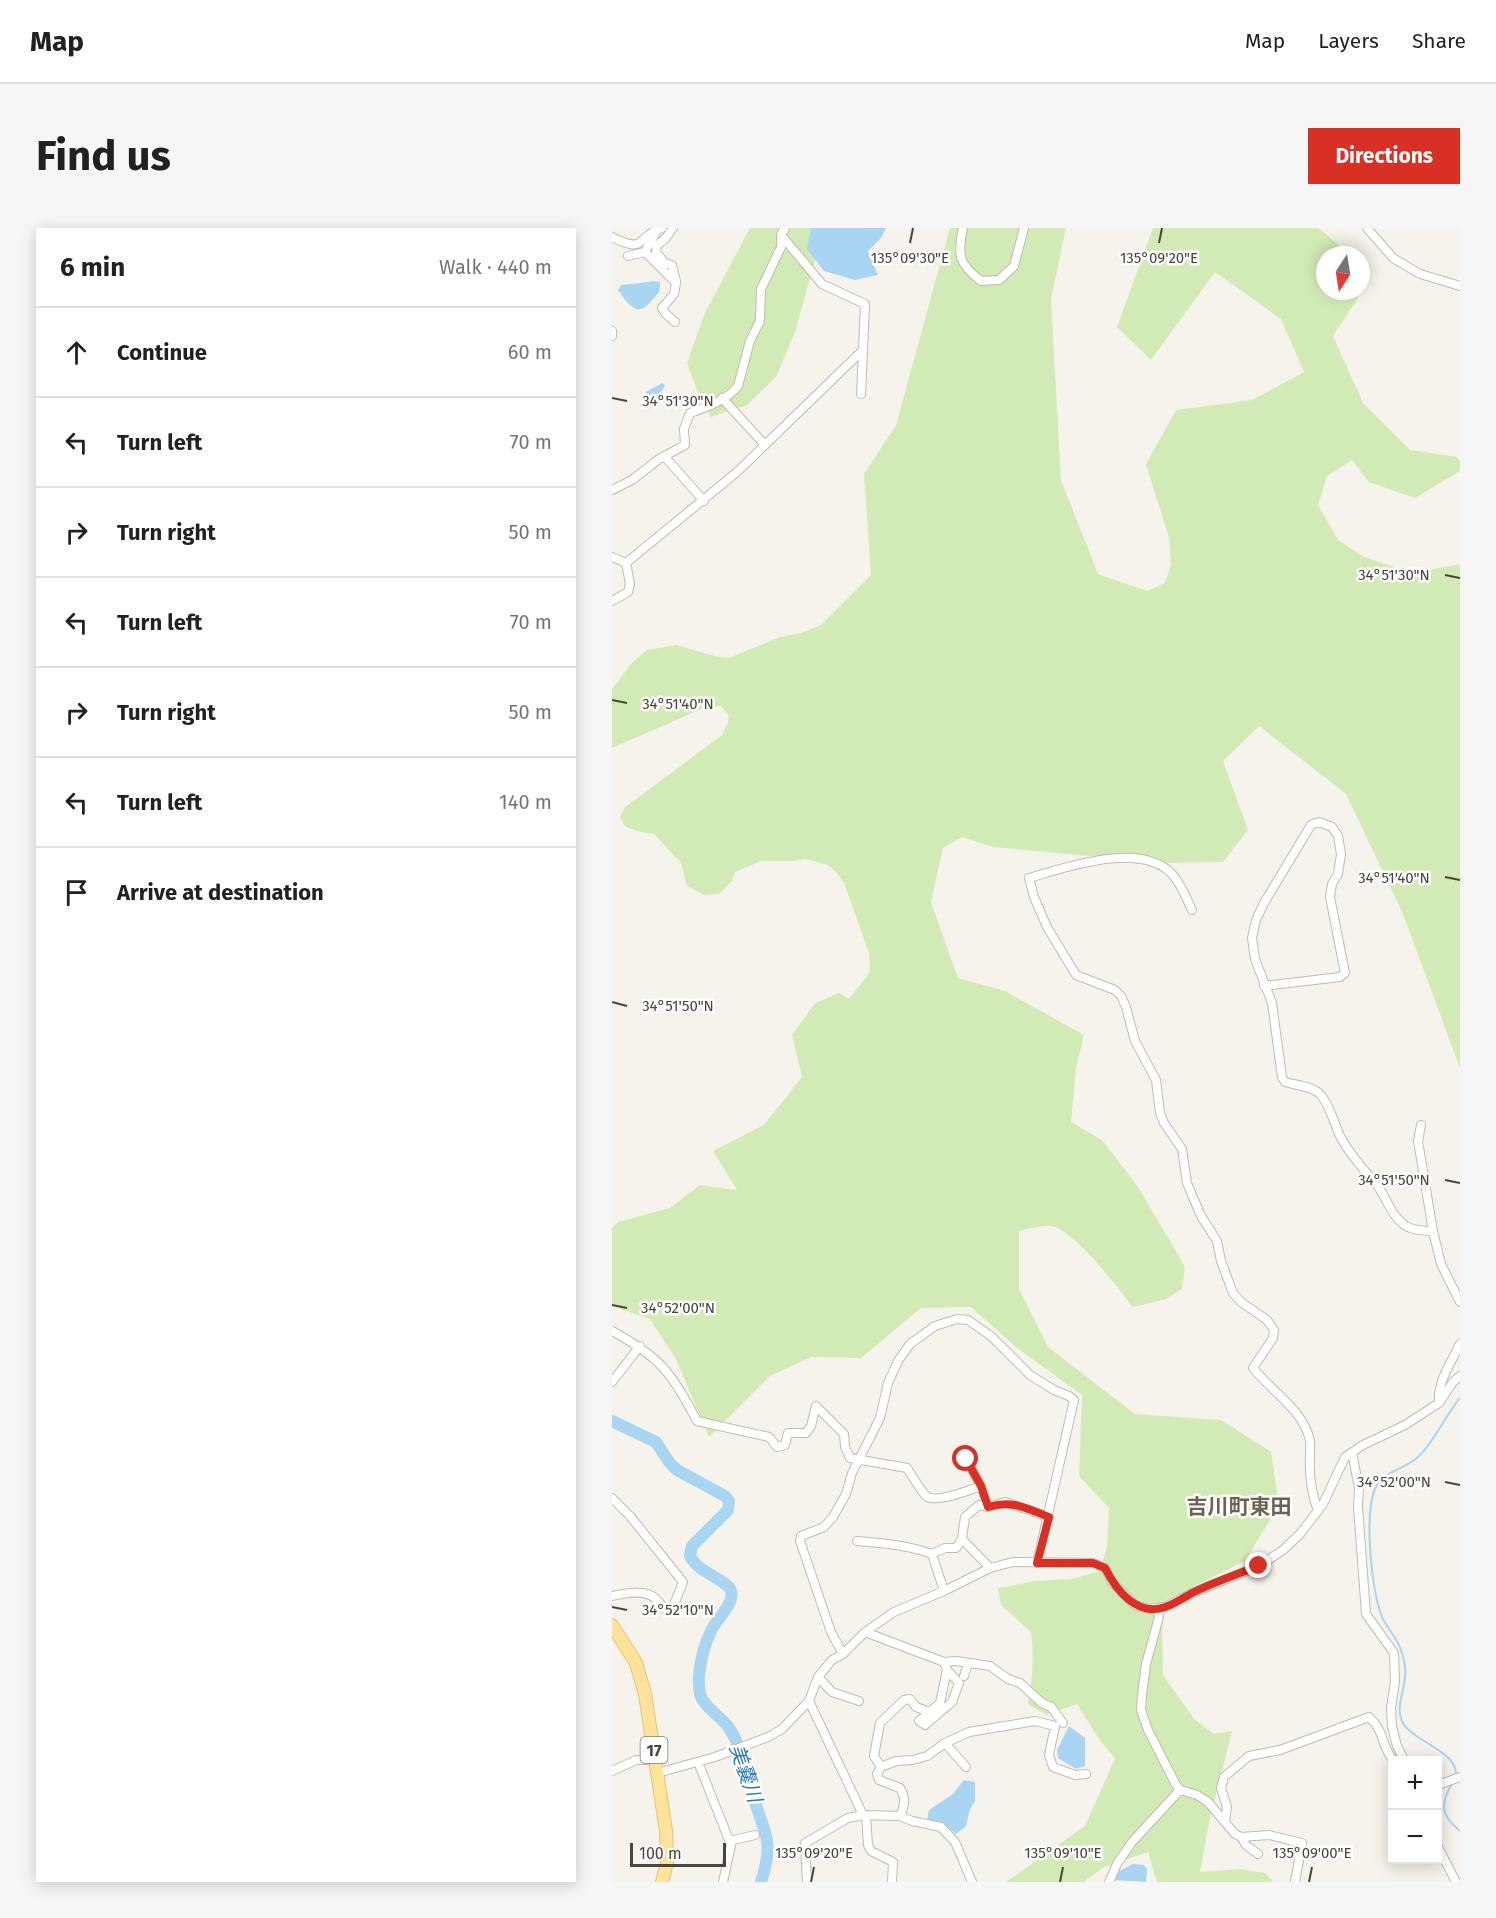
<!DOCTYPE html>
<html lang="en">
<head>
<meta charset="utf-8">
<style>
	:root { --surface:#fff; --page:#f6f6f6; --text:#202124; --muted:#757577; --line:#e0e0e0; --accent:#d93025 }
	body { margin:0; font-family:"Fira Sans","Noto Sans JP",sans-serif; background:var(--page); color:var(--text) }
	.controls { position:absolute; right:18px; bottom:18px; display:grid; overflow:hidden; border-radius:0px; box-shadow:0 3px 15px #0003 }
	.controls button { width:54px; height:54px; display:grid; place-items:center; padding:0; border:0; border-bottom:2px solid var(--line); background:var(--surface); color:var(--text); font:30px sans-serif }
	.compass { position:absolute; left:704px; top:18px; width:54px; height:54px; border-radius:50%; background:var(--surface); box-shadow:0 3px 15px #0003; rotate:192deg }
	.scale { position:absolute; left:18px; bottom:15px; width:96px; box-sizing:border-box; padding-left:6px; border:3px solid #4b4439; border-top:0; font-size:16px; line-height:21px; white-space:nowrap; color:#4b4439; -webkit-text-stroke:4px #fff; paint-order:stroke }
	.stop { position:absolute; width:18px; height:18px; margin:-14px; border:4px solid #d93025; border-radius:50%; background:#fff }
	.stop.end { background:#d93025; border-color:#fff; box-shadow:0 2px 6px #0008 }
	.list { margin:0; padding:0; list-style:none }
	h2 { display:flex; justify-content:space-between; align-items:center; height:78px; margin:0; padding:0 24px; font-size:26px }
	h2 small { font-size:20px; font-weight:400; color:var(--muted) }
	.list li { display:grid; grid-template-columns:39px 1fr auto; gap:18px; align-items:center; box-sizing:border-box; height:90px; padding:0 24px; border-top:2px solid var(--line) }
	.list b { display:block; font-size:22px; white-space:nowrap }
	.list em { font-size:20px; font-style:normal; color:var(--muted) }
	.icon { flex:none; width:33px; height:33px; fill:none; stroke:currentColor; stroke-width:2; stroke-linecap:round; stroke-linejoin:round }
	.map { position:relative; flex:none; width:848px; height:1654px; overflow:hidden; border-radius:0px }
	header { display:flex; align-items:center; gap:36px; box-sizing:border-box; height:84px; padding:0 30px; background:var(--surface); border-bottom:2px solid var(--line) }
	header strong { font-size:28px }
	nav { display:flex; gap:33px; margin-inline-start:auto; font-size:21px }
	.intro { display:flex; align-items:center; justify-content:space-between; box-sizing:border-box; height:144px; padding:0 36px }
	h1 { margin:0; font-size:42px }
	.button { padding:15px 27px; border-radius:0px; background:var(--accent); color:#fff; font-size:21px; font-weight:700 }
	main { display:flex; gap:36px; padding:0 36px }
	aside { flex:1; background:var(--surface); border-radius:0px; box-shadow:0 3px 15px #0003 }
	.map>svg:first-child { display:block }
	.green { fill:#d2eab5 }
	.water { fill:#a9d4f2 }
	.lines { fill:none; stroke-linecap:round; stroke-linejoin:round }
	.stream { stroke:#a9d4f2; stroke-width:2 }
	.river { stroke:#a9d4f2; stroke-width:12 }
	.minor-casing { stroke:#c2bbae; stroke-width:10 }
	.primary-casing { stroke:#e6c16a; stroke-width:14 }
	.minor { stroke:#fff; stroke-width:8 }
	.primary { stroke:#ffe39c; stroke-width:12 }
	.route { stroke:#d93025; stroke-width:8 }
	.ticks { fill:none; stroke:#4b4439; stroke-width:2 }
	.labels { text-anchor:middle; stroke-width:5; stroke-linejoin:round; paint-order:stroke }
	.shield { fill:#fff; stroke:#817c74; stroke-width:1.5 }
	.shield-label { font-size:16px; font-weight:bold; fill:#4b4439 }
	.water-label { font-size:20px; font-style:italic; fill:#2e7ab2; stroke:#fff }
	.quarter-label { font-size:21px; font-weight:bold; fill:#6e6250; stroke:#fff }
	.ticks-label { font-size:15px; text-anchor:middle; fill:#4b4439; stroke:#fff; stroke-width:5; stroke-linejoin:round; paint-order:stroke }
</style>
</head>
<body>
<header>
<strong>Map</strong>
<nav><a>Map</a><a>Layers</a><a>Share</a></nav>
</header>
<div class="intro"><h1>Find us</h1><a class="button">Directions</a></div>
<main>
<aside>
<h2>6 min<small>Walk · 440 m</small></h2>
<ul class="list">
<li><svg class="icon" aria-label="ahead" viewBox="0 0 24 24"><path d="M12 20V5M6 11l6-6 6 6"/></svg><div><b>Continue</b></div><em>60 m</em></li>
<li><svg class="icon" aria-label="left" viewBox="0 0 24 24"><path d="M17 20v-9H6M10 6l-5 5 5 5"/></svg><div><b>Turn left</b></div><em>70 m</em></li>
<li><svg class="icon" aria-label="right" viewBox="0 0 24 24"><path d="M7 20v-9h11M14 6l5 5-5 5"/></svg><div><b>Turn right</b></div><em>50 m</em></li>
<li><svg class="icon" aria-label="left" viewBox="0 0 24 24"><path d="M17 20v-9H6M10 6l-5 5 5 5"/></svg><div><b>Turn left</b></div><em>70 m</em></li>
<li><svg class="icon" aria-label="right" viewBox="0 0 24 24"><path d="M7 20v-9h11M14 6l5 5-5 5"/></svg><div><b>Turn right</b></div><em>50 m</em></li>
<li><svg class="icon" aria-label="left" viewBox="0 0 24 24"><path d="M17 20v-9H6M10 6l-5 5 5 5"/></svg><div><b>Turn left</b></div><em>140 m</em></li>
<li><svg class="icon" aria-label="arrive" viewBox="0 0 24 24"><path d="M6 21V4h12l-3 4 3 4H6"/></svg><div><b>Arrive at destination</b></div></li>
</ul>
</aside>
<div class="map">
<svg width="848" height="1654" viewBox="0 0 848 1654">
	<rect width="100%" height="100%" fill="#f6f3ec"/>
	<path class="green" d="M138 0H212L183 104 164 149 135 177 99 189 87 167 75 135 92 87Z
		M338 0H454L439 71 449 252 486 346 535 363 553 355 559 337 557 310 534 236 564 182 640 172 692 144 669 91 603 44 539 132 505 99 541 0H706L738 26 713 27V63H745L746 70 721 108 751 175 798 222 845 229 848 234V243L803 270 757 254 740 232 715 248 706 277 726 312 752 329 801 345 848 336V840L791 686 734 566 647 498 611 533 636 602 611 634 552 635 381 619 350 609 331 620 319 674 346 750 393 763 472 807 464 839 459 894 490 912 526 959 573 1039 570 1061 554 1071 521 1079C505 1059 463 1002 439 998 430 997 417 1001 407 1003V1061L436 1119 523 1186 609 1192 659 1224 667 1277 633 1333 550 1374 551 1447 583 1492 602 1506 620 1503 598 1590 588 1644 628 1641 653 1645 661 1654H545L536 1624 492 1639 471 1654H394L473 1598 503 1531 487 1511 465 1476 434 1487 416 1476C421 1451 422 1429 419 1404L389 1377 386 1360 424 1353 460 1351 488 1343 495 1319 497 1280 467 1248 470 1167 404 1119 359 1079 309 1080 249 1130 199 1129 158 1148 97 1209 64 1131 38 1091 0 1078V1000L6 994 58 980 88 957 125 962 101 923 152 897 190 849 180 807 203 775 227 765 237 771 258 744 257 725 232 655 224 644 216 637 194 631 180 633H149L123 644 120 653 107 666 92 667 75 658 69 635 42 606 24 603 13 598 8 589 12 580 110 507 116 495 117 488 109 478 94 479 0 520V461L20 435 35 422 65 417 106 429 117 430 168 409 190 405 209 397 259 347 252 246 284 197Z"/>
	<path class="water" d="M199 0H274L269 10 256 23 266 47 243 52 212 43 195 21Z
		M40 53 48 54C48 65 48 63 41 71 26 90 19 80 6 62L9 57C20 55 30 56 40 53Z
		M50 155 53 157C50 166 42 171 33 168L34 164Z
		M457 1498 473 1510V1538L464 1541 446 1530 445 1522Z
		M352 1552 363 1554V1573L358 1581 354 1598 344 1606 333 1597 315 1592 317 1582 341 1566Z
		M521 1636 532 1637 535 1642 534 1654 502 1652 501 1649 503 1645Z"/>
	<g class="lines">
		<path class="stream" d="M844 1549C847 1524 805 1515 792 1497 782 1481 792 1466 793 1449 794 1440 792 1430 789 1422 785 1410 776 1401 771 1391 759 1366 751 1279 765 1257 775 1242 793 1241 806 1229 823 1213 833 1188 848 1170
			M841 1554C828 1575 828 1587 848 1603"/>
		<path class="river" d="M0 1193 44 1214 57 1234 65 1242 113 1268 117 1273 116 1282 80 1318 78 1328C86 1345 116 1352 119 1363 123 1376 104 1391 99 1403 91 1420 84 1447 88 1466 91 1479 110 1489 117 1500 131 1521 136 1550 143 1574 147 1587 153 1600 155 1613 157 1627 153 1641 149 1654"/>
		<g class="minor-casing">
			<path id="minor" d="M61 0 54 10 45 17 44 24 53 35 60 37 64 53
				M351 0C345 28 347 36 369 53L387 52 402 38 412 0
				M755 0 781 30 808 46 848 58
				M0 9C36 27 23 8 50 0
				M33 24 45 2
				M16 28 33 24 64 55 62 66 50 80 54 86 63 94
				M0 103V108
				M249 166 251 122
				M110 170 153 217
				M52 228 92 273
				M0 262 20 252 47 231 73 217 72 201 78 185C95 179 115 172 126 158L138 113 148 93 149 61 169 19V7
				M0 329 14 335 125 244 251 122 253 76 210 56 169 7 173 0
				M0 373 16 364 18 356 14 335
				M580 682C574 670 569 655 560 646 528 613 455 639 417 650L422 669 435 699 464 747 503 762 509 768 514 779 523 813 544 852 548 885 552 895 570 921 575 955 589 988 605 1013 609 1033 621 1065 629 1074 655 1092 662 1102 661 1110 641 1140C659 1163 692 1182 698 1213 699 1222 697 1232 698 1241 698 1256 701 1269 706 1283
				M652 758 728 749 733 745 718 669 720 656 726 646 729 626 726 608 720 599 707 594 699 597 652 675 644 692 640 710 643 731 660 775 670 849 673 854C683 857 700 858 708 866 718 877 722 895 728 908 738 928 754 943 767 960 776 973 780 989 794 998 801 1002 813 1003 821 1003
				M809 897 806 913 821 1003 829 1036 848 1074
				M0 1103C48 1129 60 1145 85 1193L157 1209 165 1219 173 1217 176 1205H194L199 1198 204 1178 232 1206 233 1219 238 1230 295 1240C301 1249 307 1260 314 1268 323 1276 357 1262 369 1258
				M0 1154 28 1118
				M827 1175C825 1154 839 1135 848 1116
				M740 1225 747 1260 746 1279 754 1386 782 1425 783 1454 779 1480 780 1498 785 1518 792 1532
				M354 1231 369 1258 376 1279
				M0 1270 18 1288 71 1354 59 1384C51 1382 50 1376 44 1371 33 1361 13 1365 0 1368
				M350 1311 378 1340
				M245 1313C271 1315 295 1317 320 1326L333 1320H344L350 1311 353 1289 367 1277 376 1279 393 1274 437 1289
				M320 1326 332 1363
				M546 1381 547 1389 534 1436 530 1467 529 1482 536 1502 564 1557 568 1562 585 1567 596 1574 623 1606 629 1609 657 1607 690 1615 683 1654
				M253 1404 332 1434 344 1433 378 1438 396 1451 408 1455 430 1475 439 1479 451 1495
				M231 1426 219 1404 188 1313 189 1308 212 1299 221 1289 234 1266 240 1245 268 1190 276 1155 286 1133 298 1116 323 1098 345 1091 356 1092 379 1108 418 1147 442 1162 457 1168 462 1172 425 1335
				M332 1434 335 1442 347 1455 340 1474 313 1497 307 1493 328 1475 335 1442
				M352 1448 356 1436
				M206 1449 220 1464 247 1473
				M197 1473 251 1587 288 1588 300 1593 329 1599 343 1614 360 1654
				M333 1515 354 1539
				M86 1534 119 1617 111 1654
				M269 1539 284 1533 301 1532 315 1528 333 1515 357 1504 423 1493 443 1498 437 1527 441 1539 463 1547 474 1546
				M0 1543 24 1532H43
				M45 1545 103 1529 156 1509 170 1501 197 1473 206 1449 220 1432 231 1426 253 1404 282 1384 332 1363 378 1340 401 1334 481 1335 493 1340 500 1354 523 1377 537 1381 553 1379 580 1365 647 1338 671 1322 688 1306 711 1276 733 1229 751 1217 793 1197 827 1175 841 1154 848 1148
				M826 1557 848 1549
				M254 1587 256 1617 259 1623 281 1634 280 1654
				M288 1588C293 1577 294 1570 288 1560L267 1552 265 1546 269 1539 262 1528 268 1495 292 1472 298 1471 304 1479 318 1484
				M613 1593 615 1579 609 1560 612 1549 637 1528 668 1522 757 1489C774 1505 768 1516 781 1532
				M629 1609 634 1617 646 1626
				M117 1613 143 1607
				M826 1619 844 1654
				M195 1654 193 1615 236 1590 251 1587
				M497 1654 505 1636 520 1614 568 1562"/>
		</g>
		<g class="primary-casing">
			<path id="primary" d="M0 1397 24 1435 33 1466 54 1603 55 1635 50 1654"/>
		</g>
		<use href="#minor" class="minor"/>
		<use href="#primary" class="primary"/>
	</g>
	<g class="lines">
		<path class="route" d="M354 1231 369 1258 376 1279C402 1272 413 1280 437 1289L425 1335H481L493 1340C504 1362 525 1389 553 1379 563 1376 572 1369 582 1364 603 1354 625 1346 647 1338"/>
	</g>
	<path class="ticks" d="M298 15 301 0M547 15 550 0M0 170 15 173M833 347 848 350M0 472 15 475M833 649 848 652M0 774 15 778M833 952 848 955M0 1077 15 1080M833 1254 848 1257M0 1379 15 1382M199 1654 202 1639M448 1654 451 1639M697 1654 700 1639"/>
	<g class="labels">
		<rect class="shield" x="28.5" y="1509" width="27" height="26" rx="4.5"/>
		<g class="shield-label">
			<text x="42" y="1528">17</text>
		</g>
		<g class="water-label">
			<text transform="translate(134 1545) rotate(71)" y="7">美嚢川</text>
		</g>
		<g class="quarter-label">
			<text x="627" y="1286">吉川町東田</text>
		</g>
	</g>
	<g class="ticks-label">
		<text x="298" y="35">135°09'30"E</text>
		<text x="547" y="35">135°09'20"E</text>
		<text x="66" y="178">34°51'30"N</text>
		<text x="782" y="352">34°51'30"N</text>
		<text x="66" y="481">34°51'40"N</text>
		<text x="782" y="655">34°51'40"N</text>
		<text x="66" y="783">34°51'50"N</text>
		<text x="782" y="957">34°51'50"N</text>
		<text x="66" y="1085">34°52'00"N</text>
		<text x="782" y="1259">34°52'00"N</text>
		<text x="66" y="1387">34°52'10"N</text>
		<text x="202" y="1630">135°09'20"E</text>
		<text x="451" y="1630">135°09'10"E</text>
		<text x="700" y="1630">135°09'00"E</text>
	</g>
</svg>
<div class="controls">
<button>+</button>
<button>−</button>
</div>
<svg class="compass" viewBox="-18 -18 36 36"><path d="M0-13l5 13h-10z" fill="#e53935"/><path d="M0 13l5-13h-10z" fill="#757577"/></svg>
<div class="scale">100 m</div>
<div class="stop" style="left:354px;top:1231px"></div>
<div class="stop end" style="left:647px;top:1338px"></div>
</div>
</main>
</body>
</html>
